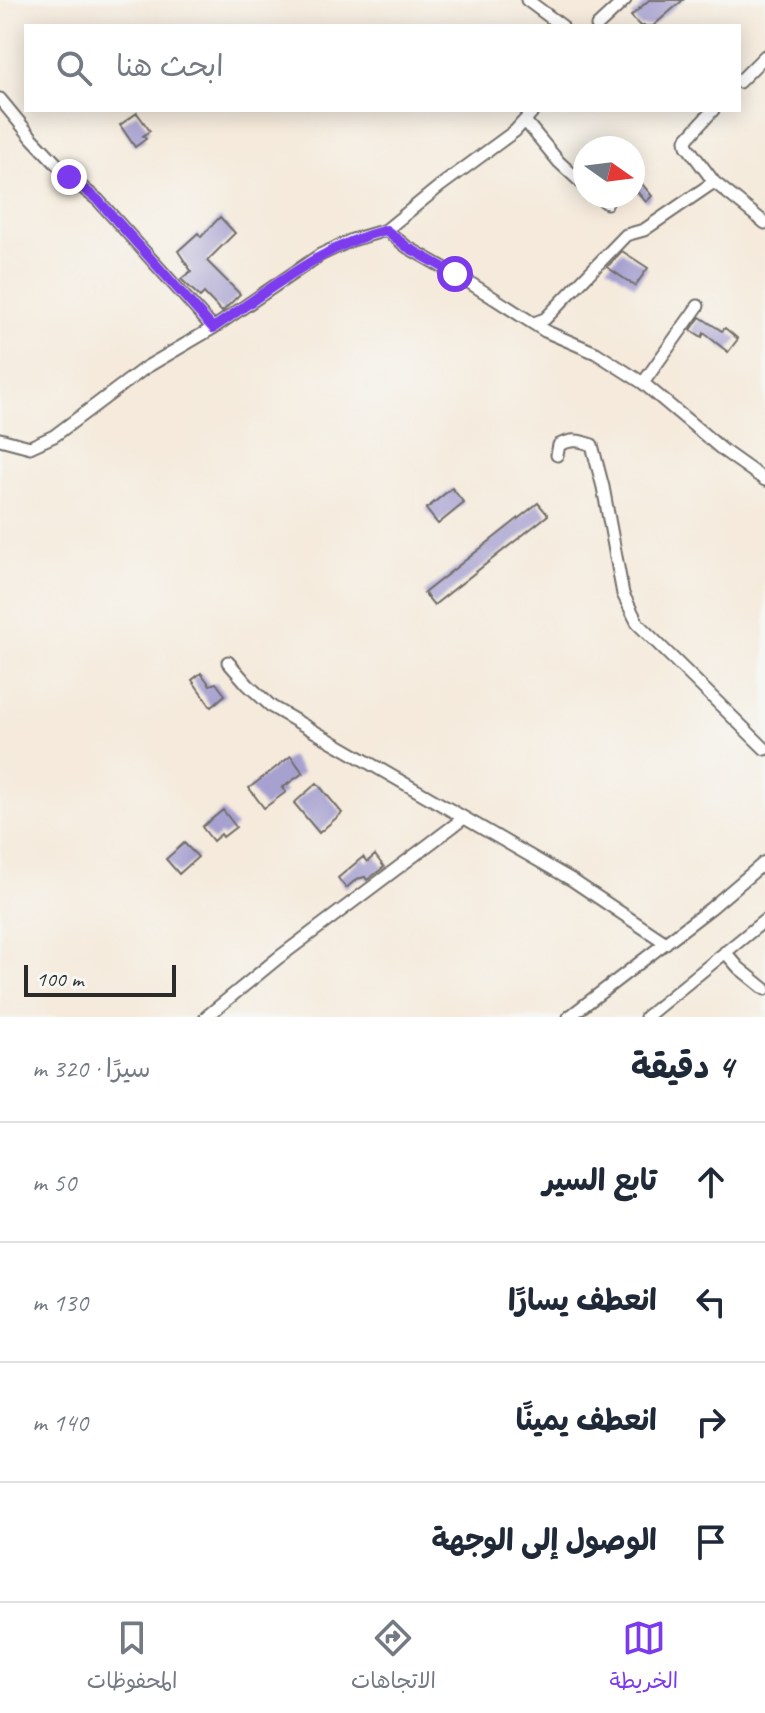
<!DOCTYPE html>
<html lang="ar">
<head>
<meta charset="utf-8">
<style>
	:root { --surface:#fff; --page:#f6f6f7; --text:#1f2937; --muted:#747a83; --line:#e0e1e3; --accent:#7c3aed }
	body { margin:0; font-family:Caveat,"Playpen Sans Arabic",sans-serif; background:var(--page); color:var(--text); direction:rtl }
	.compass { position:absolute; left:573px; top:136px; width:72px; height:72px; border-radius:50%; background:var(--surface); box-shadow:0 4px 20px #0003; rotate:104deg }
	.scale { position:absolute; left:24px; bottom:20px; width:152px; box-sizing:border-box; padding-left:8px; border:4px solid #2b2b2b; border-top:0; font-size:22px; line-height:28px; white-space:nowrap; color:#2b2b2b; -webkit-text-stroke:6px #f6f6f2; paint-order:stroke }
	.stop { position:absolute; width:24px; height:24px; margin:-18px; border:6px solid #7c3aed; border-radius:50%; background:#fff }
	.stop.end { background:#7c3aed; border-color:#fff; box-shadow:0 2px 8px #0008 }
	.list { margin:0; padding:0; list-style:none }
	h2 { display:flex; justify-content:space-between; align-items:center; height:104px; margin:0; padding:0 32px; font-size:34px }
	h2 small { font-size:26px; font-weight:400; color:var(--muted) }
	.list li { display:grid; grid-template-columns:52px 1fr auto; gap:24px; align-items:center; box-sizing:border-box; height:120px; padding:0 32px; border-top:2px solid var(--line) }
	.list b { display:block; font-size:30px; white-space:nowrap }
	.list em { font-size:26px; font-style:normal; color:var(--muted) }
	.icon { flex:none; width:44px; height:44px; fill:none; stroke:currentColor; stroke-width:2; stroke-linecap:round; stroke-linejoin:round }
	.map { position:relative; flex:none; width:765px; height:1017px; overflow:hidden; direction:ltr }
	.search { position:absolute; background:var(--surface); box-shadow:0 4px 20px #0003; left:24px; right:24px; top:24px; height:88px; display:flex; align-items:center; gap:20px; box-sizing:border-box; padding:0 28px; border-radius:0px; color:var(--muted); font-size:30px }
	.sheet { height:584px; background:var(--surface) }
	nav { display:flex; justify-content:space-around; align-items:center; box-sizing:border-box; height:112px; border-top:2px solid var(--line); background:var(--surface); font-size:22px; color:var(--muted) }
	nav a { display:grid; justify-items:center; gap:4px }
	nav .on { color:var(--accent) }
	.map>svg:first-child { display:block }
	.building { fill:#a7a1d0 }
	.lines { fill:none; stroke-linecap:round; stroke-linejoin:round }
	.minor-casing { stroke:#726e69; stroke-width:15 }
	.minor { stroke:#fff; stroke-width:11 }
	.route { stroke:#7c3aed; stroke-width:10 }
</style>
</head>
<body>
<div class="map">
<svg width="765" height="1017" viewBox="0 0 765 1017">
	<rect width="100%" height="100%" fill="#f6f6f2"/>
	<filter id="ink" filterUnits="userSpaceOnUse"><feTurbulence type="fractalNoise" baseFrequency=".0125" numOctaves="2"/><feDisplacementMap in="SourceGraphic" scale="16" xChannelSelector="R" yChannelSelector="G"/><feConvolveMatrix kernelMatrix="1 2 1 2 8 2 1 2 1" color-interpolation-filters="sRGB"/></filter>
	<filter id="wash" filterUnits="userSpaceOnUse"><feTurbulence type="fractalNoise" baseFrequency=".006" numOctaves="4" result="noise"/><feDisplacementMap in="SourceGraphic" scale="32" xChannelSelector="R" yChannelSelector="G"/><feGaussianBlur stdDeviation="1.8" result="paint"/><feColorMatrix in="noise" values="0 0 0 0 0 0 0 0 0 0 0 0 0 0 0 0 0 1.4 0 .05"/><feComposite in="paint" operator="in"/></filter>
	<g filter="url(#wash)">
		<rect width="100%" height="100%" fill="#f5eadb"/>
		<g id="blocks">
			<path class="building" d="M649 0H683L653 26H640L631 16Z
				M137 113 150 131 143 136 146 139 135 147 120 125Z
				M633 173 652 196 646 202 633 187Z
				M220 217 235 233 207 261 240 294 222 312 204 293 200 297 181 279 191 271 178 251 198 233 201 237Z
				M622 251 648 268 635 286 607 267Z
				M700 317 722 331 725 328 738 339 728 352 704 333 702 337 691 330Z
				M452 488 464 503 438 524 426 509Z
				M538 503 548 515 434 605 424 593Z
				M201 673 210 685 216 683 225 695 211 707 192 680Z
				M291 756 303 773 282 788 286 792 264 808 249 788Z
				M317 783 342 813 319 833 294 803Z
				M223 810 236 827 223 837 221 834 213 841 202 827Z
				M184 843 198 857 179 874 166 859Z
				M375 855 384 867 367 880 365 877 357 879 346 888 338 878 363 857 367 862Z"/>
		</g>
	</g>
	<g filter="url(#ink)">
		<use href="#blocks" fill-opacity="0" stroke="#726e69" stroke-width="2"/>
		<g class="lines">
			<g class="minor-casing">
				<path id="minor" d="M527 0 562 26
					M597 26 625 0
					M739 82 765 56
					M0 99 33 139 69 177 98 200 213 328
					M713 110 686 140 687 146 714 182 765 223
					M526 122 559 162 585 186
					M598 196 607 203
					M386 230 407 247 467 281 545 331 596 353 643 383 724 451 765 480
					M534 323 545 319 626 235 644 230 714 182
					M643 383 698 306
					M0 439 30 447 54 436 145 368 213 328 320 255 352 240 386 230 440 186 515 131 534 110
					M557 455 559 445C572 439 579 440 592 445L603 487 623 594 638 624 765 749
					M228 662 248 685 272 707 572 880 666 943
					M725 952 739 968 765 989
					M206 1017 278 958 464 818
					M569 1017 711 908 765 862
					M646 1017 765 920"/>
			</g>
			<use href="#minor" class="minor"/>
		</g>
	</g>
	<g class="lines" filter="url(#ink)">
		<path class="route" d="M69 177 98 200 213 328C268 292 320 246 386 230L407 247 455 274"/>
	</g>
</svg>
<svg class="compass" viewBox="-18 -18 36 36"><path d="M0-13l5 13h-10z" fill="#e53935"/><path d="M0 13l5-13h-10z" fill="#747a83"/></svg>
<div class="scale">100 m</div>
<div class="stop" style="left:455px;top:274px"></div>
<div class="stop end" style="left:69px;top:177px"></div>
<div class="search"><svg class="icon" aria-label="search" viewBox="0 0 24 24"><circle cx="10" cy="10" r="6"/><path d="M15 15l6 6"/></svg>ابحث هنا</div>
</div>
<section class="sheet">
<h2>4 دقيقة<small>سيرًا · 320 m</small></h2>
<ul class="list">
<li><svg class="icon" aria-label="ahead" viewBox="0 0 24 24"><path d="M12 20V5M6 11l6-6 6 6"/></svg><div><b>تابع السير</b></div><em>50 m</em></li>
<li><svg class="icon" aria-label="left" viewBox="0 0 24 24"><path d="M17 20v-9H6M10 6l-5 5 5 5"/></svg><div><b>انعطف يسارًا</b></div><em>130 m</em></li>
<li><svg class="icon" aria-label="right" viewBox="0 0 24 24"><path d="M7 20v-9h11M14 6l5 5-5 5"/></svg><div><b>انعطف يمينًا</b></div><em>140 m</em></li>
<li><svg class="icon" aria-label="arrive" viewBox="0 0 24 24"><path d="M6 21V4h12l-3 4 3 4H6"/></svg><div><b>الوصول إلى الوجهة</b></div></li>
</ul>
</section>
<nav>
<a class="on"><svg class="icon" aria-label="map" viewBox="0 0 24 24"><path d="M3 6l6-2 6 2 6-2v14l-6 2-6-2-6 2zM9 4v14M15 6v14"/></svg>الخريطة</a>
<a><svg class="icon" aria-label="directions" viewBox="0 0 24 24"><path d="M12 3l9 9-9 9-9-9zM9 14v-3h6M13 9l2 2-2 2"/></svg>الاتجاهات</a>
<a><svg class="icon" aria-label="saved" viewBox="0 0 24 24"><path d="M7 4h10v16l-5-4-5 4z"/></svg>المحفوظات</a>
</nav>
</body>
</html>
